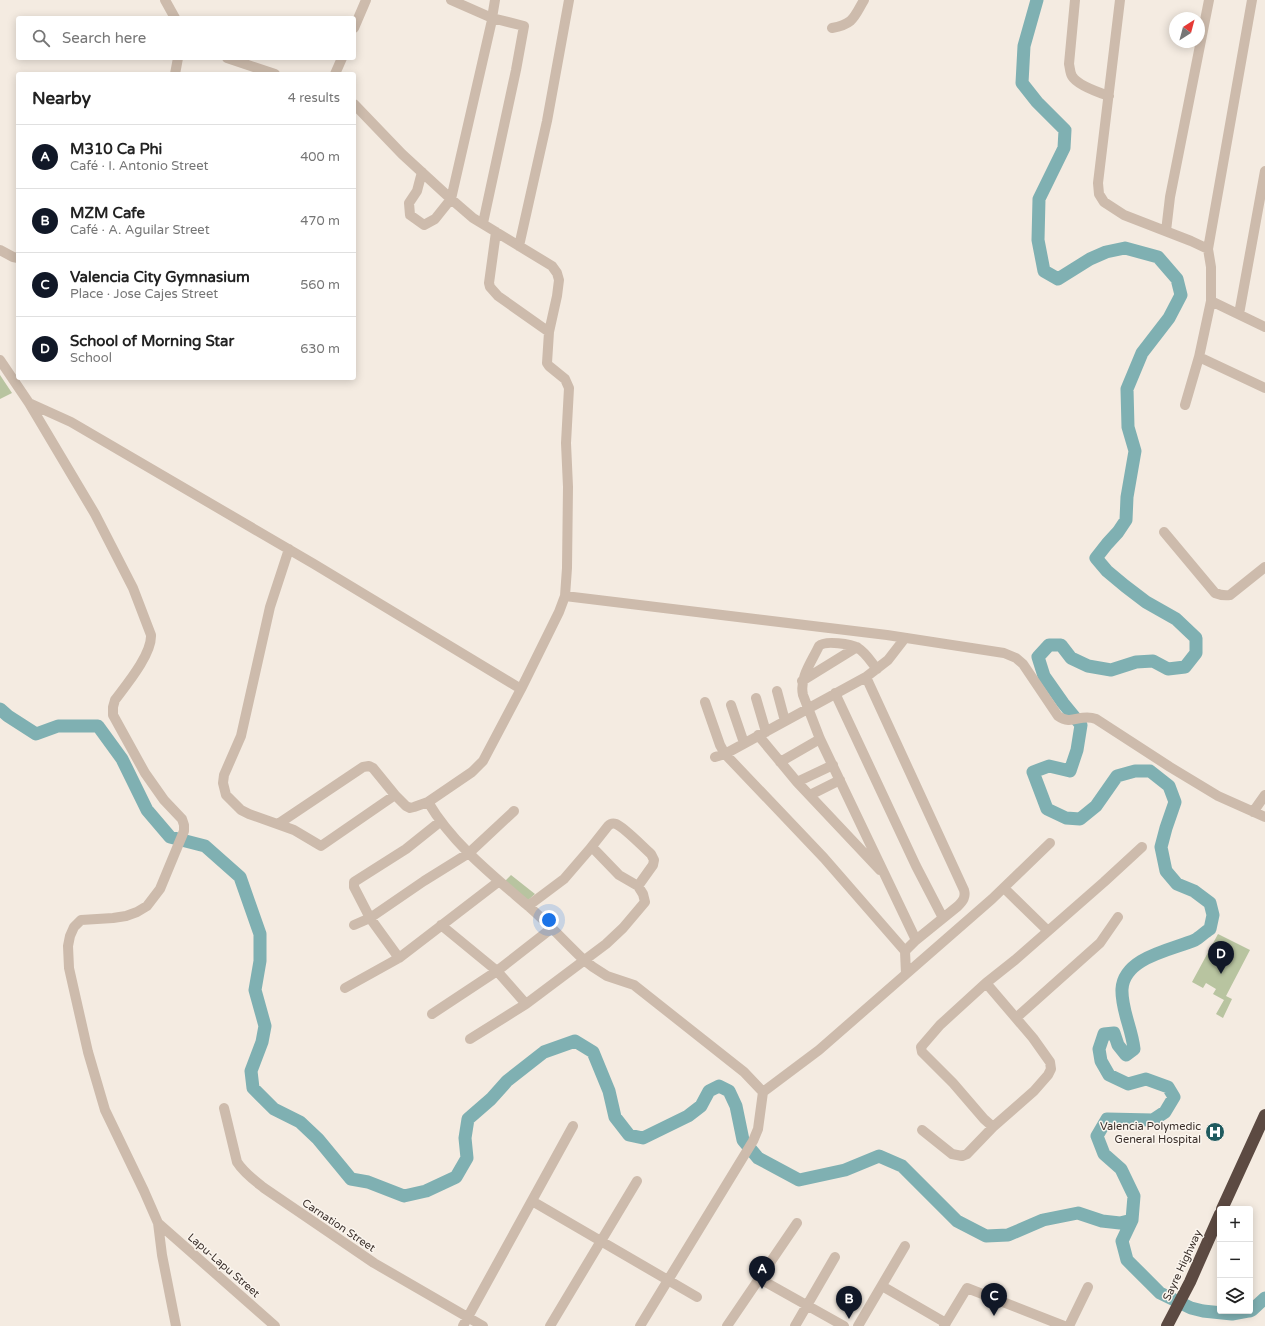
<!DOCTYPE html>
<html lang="en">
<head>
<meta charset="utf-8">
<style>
	:root { --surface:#fff; --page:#f2f2f2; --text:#222; --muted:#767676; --line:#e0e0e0; --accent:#111827 }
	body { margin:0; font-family:"Varela Round",sans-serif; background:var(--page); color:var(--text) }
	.controls { position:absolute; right:12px; bottom:12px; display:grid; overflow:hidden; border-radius:4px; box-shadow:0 2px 10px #0003 }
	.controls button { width:36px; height:36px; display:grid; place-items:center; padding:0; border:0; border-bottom:1px solid var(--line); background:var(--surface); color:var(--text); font:20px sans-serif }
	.compass { position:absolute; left:1169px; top:12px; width:36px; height:36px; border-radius:50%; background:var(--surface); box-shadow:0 2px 10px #0003; rotate:36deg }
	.you { position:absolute; left:549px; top:920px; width:14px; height:14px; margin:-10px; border:3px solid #fff; border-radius:50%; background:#1a73e8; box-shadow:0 0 0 6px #1a73e833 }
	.badge { display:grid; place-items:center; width:26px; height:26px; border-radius:50%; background:var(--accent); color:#fff; font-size:13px; font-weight:700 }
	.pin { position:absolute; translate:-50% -33px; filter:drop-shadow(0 1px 2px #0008) }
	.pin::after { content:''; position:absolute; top:21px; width:14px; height:12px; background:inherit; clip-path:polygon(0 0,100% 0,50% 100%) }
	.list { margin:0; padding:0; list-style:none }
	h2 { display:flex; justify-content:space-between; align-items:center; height:52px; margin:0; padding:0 16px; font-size:17px }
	h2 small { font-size:13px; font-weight:400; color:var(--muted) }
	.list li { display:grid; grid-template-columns:26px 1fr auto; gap:12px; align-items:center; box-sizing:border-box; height:64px; padding:0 16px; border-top:1px solid var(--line) }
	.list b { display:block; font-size:15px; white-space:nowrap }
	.list p { margin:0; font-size:13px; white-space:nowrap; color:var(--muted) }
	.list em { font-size:13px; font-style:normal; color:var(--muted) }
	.icon { flex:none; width:22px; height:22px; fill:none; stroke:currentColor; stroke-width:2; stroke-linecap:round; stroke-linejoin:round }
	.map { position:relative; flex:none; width:1265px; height:1326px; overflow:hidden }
	.search { position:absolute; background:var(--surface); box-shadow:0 2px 10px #0003; left:16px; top:16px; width:340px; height:44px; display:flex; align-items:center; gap:10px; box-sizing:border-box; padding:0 14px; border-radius:4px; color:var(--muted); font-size:15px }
	.panel { position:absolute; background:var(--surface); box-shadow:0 2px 10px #0003; left:16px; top:72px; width:340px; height:308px; border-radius:4px }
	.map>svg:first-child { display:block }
	.green { fill:#b8c4a0 }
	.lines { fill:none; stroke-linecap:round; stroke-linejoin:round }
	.river { stroke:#7fb0b2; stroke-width:13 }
	.minor { stroke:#cdbbac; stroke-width:10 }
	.highway { stroke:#5c4a42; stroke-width:12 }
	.labels { text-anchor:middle; stroke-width:3; stroke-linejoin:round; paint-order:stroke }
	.poi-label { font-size:11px; fill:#3b302b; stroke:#fbf5ee; text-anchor:end }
	.street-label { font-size:11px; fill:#3b302b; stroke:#fbf5ee }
</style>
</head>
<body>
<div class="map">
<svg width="1265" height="1326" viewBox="0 0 1265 1326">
	<rect width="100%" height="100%" fill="#f4ebe1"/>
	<path class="green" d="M0 375 12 393 0 399Z
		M511 875 535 894 526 902 503 883Z
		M1218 934 1250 950 1226 996 1232 999 1223 1018 1216 1014 1224 1000 1213 994 1216 989 1206 983 1203 988 1192 982Z"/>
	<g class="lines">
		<path class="river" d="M1037 0 1024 46 1022 83 1037 102 1065 130 1064 148 1039 199 1038 240 1044 271 1058 279 1090 259 1106 252 1125 248 1158 257 1177 279 1181 295 1169 318 1142 353 1127 389 1128 427 1135 451 1127 497 1126 520 1118 532 1107 544 1096 558 1107 571 1125 586 1146 602 1176 619 1196 638V653L1185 667 1168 669 1153 661 1136 662 1111 670 1088 666 1071 658 1061 645H1049L1038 657 1044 676 1063 703 1081 725 1077 750 1070 771 1049 766 1033 772 1047 809 1066 818 1080 819 1096 806 1117 776 1135 771H1150L1169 786 1175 802 1166 828 1161 847 1166 871 1177 884 1194 891 1210 903 1213 915 1210 929C1205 932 1200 937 1195 940 1172 950 1124 957 1122 989 1121 1009 1132 1029 1134 1049L1126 1055 1118 1045 1114 1033 1104 1034 1099 1049 1101 1061 1109 1075 1128 1084 1146 1079 1168 1087 1174 1097 1165 1112 1153 1120 1107 1119 1097 1136 1104 1154 1121 1169 1134 1196 1132 1220 1122 1241 1127 1260 1160 1293 1191 1308 1203 1311 1232 1314 1248 1311
			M0 709 8 716 36 734 58 726H98L122 759 147 810 170 837 205 846 240 877 260 934V961L255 990 265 1026 262 1042 251 1071 253 1088 274 1109 300 1122 318 1139 351 1179 368 1182 404 1196 426 1191 456 1177 467 1158 465 1138 468 1119 491 1099 507 1081 544 1052 575 1041 593 1052 609 1091 615 1117 629 1135 643 1138 688 1116 701 1106 709 1091 719 1086 729 1091 736 1106 743 1140 758 1158 799 1180 845 1170 879 1156 902 1166 957 1221 986 1236 1008 1235 1043 1220 1078 1213 1102 1221 1120 1223 1132 1220
			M1250 1311 1252 1310 1265 1298"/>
		<path class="minor" d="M165 0 175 18
			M1075 0 1069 64C1070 68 1070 73 1072 76 1077 85 1100 93 1109 96
			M1120 0 1098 183 1099 194 1104 202 1124 215 1191 241 1208 249 1211 267V301L1265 327
			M354 28 366 0
			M832 28C854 24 854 17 864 0
			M227 58 275 74
			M175 74 178 58
			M335 74 342 58
			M422 172 417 191 409 203 410 215 424 225 435 219 451 199 492 20V18L451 0
			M483 223 516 70 524 26 492 18 495 0
			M1166 231 1170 197 1209 0
			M496 232 489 283 490 287 498 296 549 332
			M519 246 547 121 569 0
			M1208 249 1252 0
			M0 250 13 257 18 258
			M1211 301 1199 357 1265 388
			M1239 314 1265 171
			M0 360 29 403 95 514 133 588 151 635C152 654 127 684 115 700L113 707V715L145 773 164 800 182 819 184 825V831L160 889 147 906 137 912 126 916 113 918 81 920 74 927 70 936 68 946 69 968 88 1052 105 1110 144 1191 158 1223 162 1255 176 1326
			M29 403 71 422 314 564 521 689
			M1185 405 1199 357
			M1164 532 1215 593C1220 595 1224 596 1230 595L1265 567
			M289 549 270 607 241 736 224 775 223 783 226 795 241 810 249 814 294 830 321 846 395 795 406 806 410 808 414 807 428 802 472 772 483 761 521 689 559 612 565 596 567 568 568 487 566 443 569 388 565 379 549 366 547 363 549 332 557 296 559 280 557 273 552 266 473 218 451 199 402 154 354 104
			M565 596 887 635 1004 653 1016 658 1023 664 1058 716C1072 726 1080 713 1096 719L1170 767 1218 796 1265 817
			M877 669C871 662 866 653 858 648 851 644 825 640 819 646 812 661 799 678 803 695L820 739 916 940
			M866 677 964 890C966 897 963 901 958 906L916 940 905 951
			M802 681 857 647
			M777 691 785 721
			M835 693 916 866 943 918
			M756 698 766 732
			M705 702 720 745 725 754 824 858 905 951 906 974
			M731 705 744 743
			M758 735 797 782 880 870
			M715 757 725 754 866 677 888 660 905 638
			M780 762 820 739
			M797 782 833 765
			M810 795 840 780
			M428 802C452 843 491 874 527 905 547 922 565 942 584 960L593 967 607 976 634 985 744 1072 763 1092
			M1253 812 1265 795
			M278 824 363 767 369 766 373 768 395 795
			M592 847 619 875 638 886
			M1004 888 1048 931
			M354 925 370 918 424 881 469 853 514 811
			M441 925 497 971 526 1004 606 944 623 928 645 902 643 894 638 886 653 865 654 860 651 854C644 848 624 827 616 824 613 823 610 824 608 826L589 850 564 879 528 906
			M399 958 370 918 354 887V882L406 849 441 821
			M986 983 1033 1038 1050 1062 1051 1069 1048 1075 1034 1091 993 1127
			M345 988 399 958 498 882
			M432 1014 497 971 552 928
			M1016 1018 1100 943 1118 917
			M470 1039 526 1004
			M224 1108 237 1162C244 1173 254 1180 264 1188L374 1263 483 1326
			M922 1130 952 1154 962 1156 967 1154 993 1127 984 1119 953 1083 922 1052 921 1047 940 1025 986 983 1015 960 1104 882 1142 847
			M532 1201 697 1297
			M158 1223 275 1326
			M760 1279 844 1326
			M882 1286 946 1323
			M463 1326 573 1126
			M550 1326 637 1181
			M640 1326 753 1141 758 1129 763 1092 819 1050 992 899 1050 843
			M727 1326 797 1223
			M795 1326 835 1257
			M858 1326 905 1246
			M944 1326 967 1288 1064 1326
			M1069 1326 1088 1287"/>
		<path class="highway" d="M1222 1209 1265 1115
			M1167 1326 1190 1282 1220 1214"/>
	</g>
	<defs>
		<g id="hospital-disc" transform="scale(1)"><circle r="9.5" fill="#1f5a5e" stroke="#fbf5ee"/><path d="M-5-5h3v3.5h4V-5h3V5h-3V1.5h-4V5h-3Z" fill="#fff"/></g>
	</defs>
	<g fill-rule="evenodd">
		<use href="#hospital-disc" x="1215" y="1132"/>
	</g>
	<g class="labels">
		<g class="poi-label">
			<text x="1201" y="1130">Valencia Polymedic<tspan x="1201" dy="13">General Hospital</tspan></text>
		</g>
		<g class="street-label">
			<text transform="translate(339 1225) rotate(34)" y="4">Carnation Street</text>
			<text transform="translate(224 1265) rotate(41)" y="4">Lapu-Lapu Street</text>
			<text transform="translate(1182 1265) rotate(-65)" y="4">Sayre Highway</text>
		</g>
	</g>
</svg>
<div class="controls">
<button>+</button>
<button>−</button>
<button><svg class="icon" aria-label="layers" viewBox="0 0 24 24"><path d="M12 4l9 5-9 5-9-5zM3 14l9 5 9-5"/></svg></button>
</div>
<svg class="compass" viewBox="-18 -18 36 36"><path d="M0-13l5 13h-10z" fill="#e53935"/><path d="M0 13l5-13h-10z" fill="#767676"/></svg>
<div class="you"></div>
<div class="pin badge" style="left:762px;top:1289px">A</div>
<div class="pin badge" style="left:849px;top:1319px">B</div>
<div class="pin badge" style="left:994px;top:1316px">C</div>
<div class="pin badge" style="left:1221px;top:974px">D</div>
<div class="search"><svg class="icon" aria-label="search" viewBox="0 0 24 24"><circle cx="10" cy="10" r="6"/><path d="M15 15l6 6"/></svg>Search here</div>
<section class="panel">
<h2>Nearby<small>4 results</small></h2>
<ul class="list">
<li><span class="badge">A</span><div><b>M310 Ca Phi</b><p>Café · I. Antonio Street</p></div><em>400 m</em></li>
<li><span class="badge">B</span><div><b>MZM Cafe</b><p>Café · A. Aguilar Street</p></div><em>470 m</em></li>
<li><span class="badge">C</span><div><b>Valencia City Gymnasium</b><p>Place · Jose Cajes Street</p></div><em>560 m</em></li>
<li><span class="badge">D</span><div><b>School of Morning Star</b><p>School</p></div><em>630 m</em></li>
</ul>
</section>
</div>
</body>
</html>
